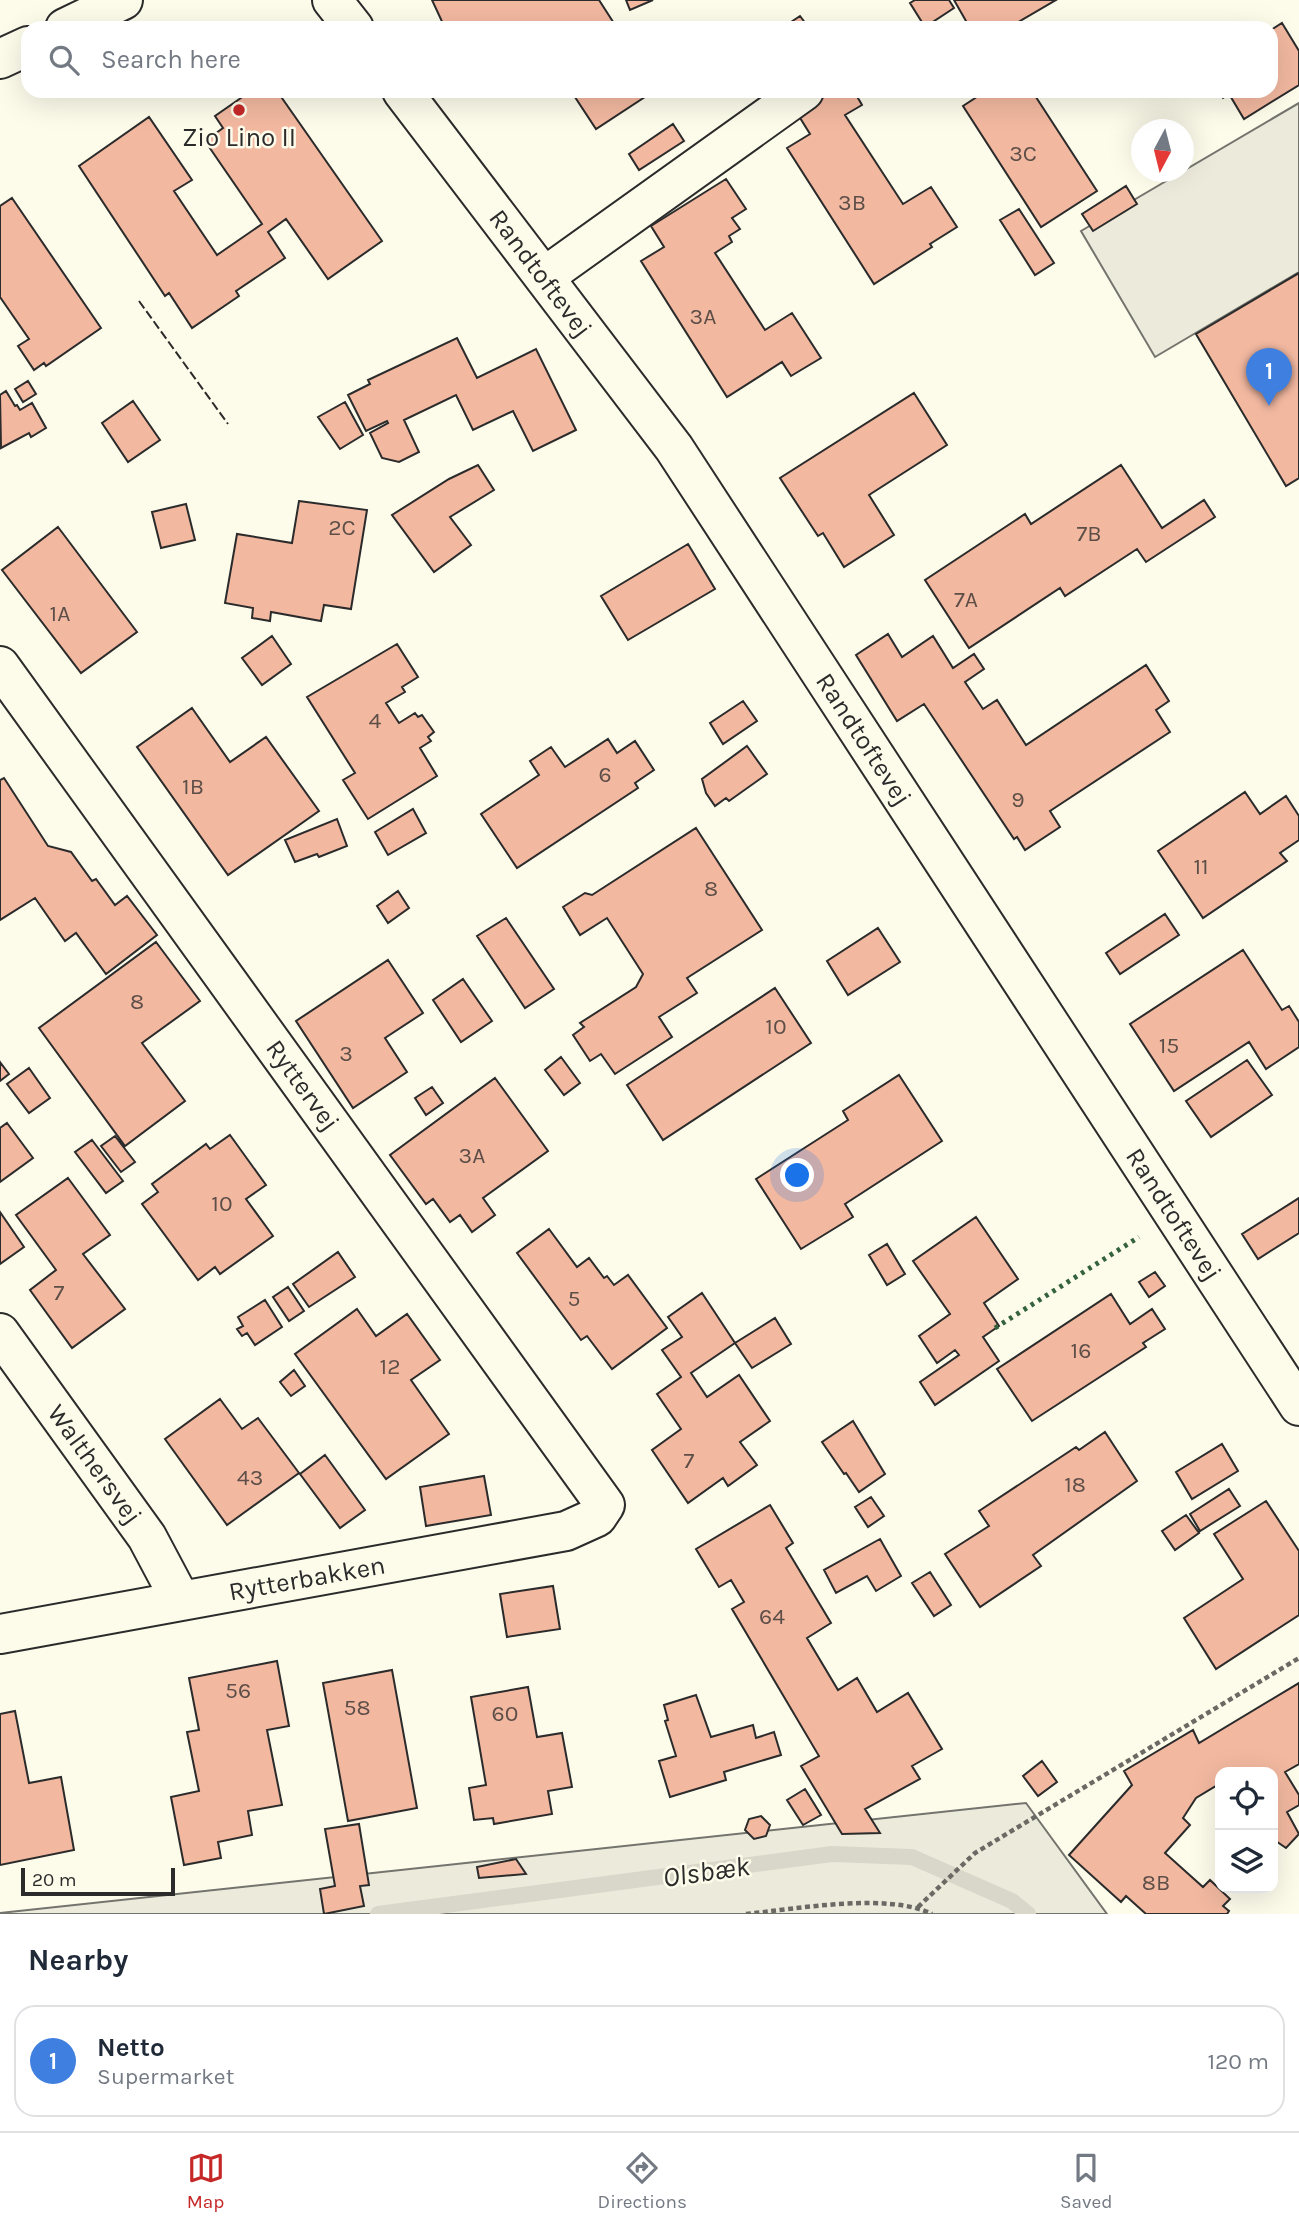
<!DOCTYPE html>
<html lang="en">
<head>
<meta charset="utf-8">
<style>
	:root { --surface:#fff; --page:#f6f6f7; --text:#1f2937; --muted:#747a83; --line:#e0e1e3; --accent:#c62828 }
	body { margin:0; font-family:Karla,sans-serif; background:var(--page); color:var(--text) }
	.controls { position:absolute; right:21px; bottom:21px; display:grid; overflow:hidden; border-radius:14px; box-shadow:0 7px 28px #0002 }
	.controls button { width:63px; height:63px; display:grid; place-items:center; padding:0; border:0; border-bottom:2px solid var(--line); background:var(--surface); color:var(--text); font:35px sans-serif }
	.compass { position:absolute; left:1131px; top:119px; width:63px; height:63px; border-radius:50%; background:var(--surface); box-shadow:0 7px 28px #0002; rotate:187deg }
	.scale { position:absolute; left:21px; bottom:18px; width:154px; box-sizing:border-box; padding-left:7px; border:4px solid #2b2b2b; border-top:0; font-size:19px; line-height:24px; white-space:nowrap; color:#2b2b2b; -webkit-text-stroke:5px #fdfbea; paint-order:stroke }
	.you { position:absolute; left:798px; top:1176px; width:24px; height:24px; margin:-18px; border:5px solid #fff; border-radius:50%; background:#1a73e8; box-shadow:0 0 0 10px #1a73e833 }
	.badge { display:grid; place-items:center; width:46px; height:46px; border-radius:50%; background:var(--accent); color:#fff; font-size:23px; font-weight:700 }
	.pin { position:absolute; translate:-50% -58px; filter:drop-shadow(0 2px 4px #0008) }
	.pin::after { content:''; position:absolute; top:37px; width:24px; height:21px; background:inherit; clip-path:polygon(0 0,100% 0,50% 100%) }
	.list { margin:0; padding:0; list-style:none }
	h2 { display:flex; justify-content:space-between; align-items:center; height:91px; margin:0; padding:0 28px; font-size:30px }
	h2 small { font-size:23px; font-weight:400; color:var(--muted) }
	.list li { display:grid; grid-template-columns:46px 1fr auto; gap:21px; align-items:center; box-sizing:border-box; height:112px; margin:0 14px 14px; padding:0 14px; border:2px solid var(--line); border-radius:21px }
	.list b { display:block; font-size:26px; white-space:nowrap }
	.list p { margin:0; font-size:23px; white-space:nowrap; color:var(--muted) }
	.list em { font-size:23px; font-style:normal; color:var(--muted) }
	.icon { flex:none; width:38px; height:38px; fill:none; stroke:currentColor; stroke-width:2; stroke-linecap:round; stroke-linejoin:round }
	.map { position:relative; flex:none; width:1299px; height:1914px; overflow:hidden }
	.search { position:absolute; background:var(--surface); box-shadow:0 7px 28px #0002; left:21px; right:21px; top:21px; height:77px; display:flex; align-items:center; gap:18px; box-sizing:border-box; padding:0 24px; border-radius:21px; color:var(--muted); font-size:26px }
	.sheet { height:217px; background:var(--surface) }
	nav { display:flex; justify-content:space-around; align-items:center; box-sizing:border-box; height:98px; border-top:2px solid var(--line); background:var(--surface); font-size:19px; color:var(--muted) }
	nav a { display:grid; justify-items:center; gap:4px }
	nav .on { color:var(--accent) }
	.map>svg:first-child { display:block }
	.green { fill:#ecebdb; stroke:#74746e; stroke-width:2 }
	.parking { fill:#eceadb; stroke:#74746e; stroke-width:2 }
	.lines { fill:none; stroke-linecap:round; stroke-linejoin:round }
	.stream { stroke:#d8d7c9; stroke-width:16 }
	.building { fill:#f2b8a0; stroke:#2b2b2b; stroke-width:2 }
	.minor-casing { stroke:#2b2b2b; stroke-width:42 }
	.major-casing { stroke:#2b2b2b; stroke-width:42 }
	.path { stroke:#6a6964; stroke-width:4.5; stroke-dasharray:5 3.5; stroke-linecap:butt }
	.minor { stroke:#fdfbea; stroke-width:38 }
	.major { stroke:#fdfbea; stroke-width:38 }
	.hedge { stroke:#34623c; stroke-width:5; stroke-dasharray:3.5 5; stroke-linecap:butt }
	.fence { stroke:#2b2b2b; stroke-width:2; stroke-dasharray:9 3.5; stroke-linecap:butt }
	.poi-dot { fill:#c62828; stroke:#fdfbea; stroke-width:2.5 }
	.labels { text-anchor:middle; stroke-width:5; stroke-linejoin:round; paint-order:stroke }
	.number-label { font-size:23px; fill:#5d4e48 }
	.poi-label { font-size:26px; fill:#2b2b2b; stroke:#fdfbea }
	.street-label { font-size:26px; fill:#2b2b2b; stroke:#fdfbea }
	.water-label { font-size:28px; font-style:italic; fill:#2b2b2b; stroke:#fdfbea }
</style>
</head>
<body>
<div class="map">
<svg width="1299" height="1914" viewBox="0 0 1299 1914">
	<rect width="100%" height="100%" fill="#fdfbea"/>
	<path class="green" d="M1026 1803 1107 1914H0V1913Z"/>
	<path class="parking" d="M1299 103V272L1155 357 1081 231Z"/>
	<g class="lines">
		<path class="stream" d="M378 1914 832 1854 912 1857 1012 1901 1028 1914"/>
	</g>
	<path class="building" d="M432 0H599L617 28H445Z
		M626 0H653L630 10Z
		M915 0H949L954 8 925 27 910 3Z
		M954 0H1056L1008 28H970Z
		M800 16 809 28H782Z
		M1282 23 1299 51V85L1244 119 1229 94 1223 98 1218 91H1271V30Z
		M251 91H277L382 241 328 279 286 219 268 232 285 258 236 291 239 296 192 328 169 293 165 296 79 166 149 117 192 180 174 191 217 255 262 224 205 141 223 128 215 116Z
		M571 91H654L596 129Z
		M831 91H860L863 95 858 98 862 105 845 115 903 204 931 187 957 227 930 244 932 247 874 284 787 148 810 134 797 113Z
		M986 91H1032L1097 191 1041 227 963 106Z
		M673 124 684 141 639 170 629 154Z
		M726 179 746 209 732 218 740 229 729 236 732 242 715 253 765 330 792 313 821 358 791 376 782 362 727 397 641 261 664 247 651 226Z
		M1126 186 1137 204 1093 231 1082 214Z
		M12 198 101 328 46 366 44 363 34 370 18 346 29 339 0 297V206Z
		M1019 209 1054 263 1035 275 1000 220Z
		M1299 273V478L1286 486 1196 334Z
		M457 338 477 378 536 349 576 430 533 451 513 411 473 430 456 395 404 420 419 452 399 462 382 458 370 433 388 423 387 421 366 431 348 395 370 384 368 380Z
		M28 381 36 394 23 402 15 389Z
		M6 391 15 406 17 405 20 410 32 403 46 428 31 437 29 433 1 448 0 395Z
		M914 393 947 445 869 495 894 535 844 567 823 533 818 536 780 478Z
		M133 401 160 440 128 462 102 423Z
		M345 402 363 435 340 449 318 417Z
		M478 465 494 490 450 517 471 545 434 572 392 515 449 479Z
		M1121 465 1162 528 1204 500 1215 517 1146 562 1137 549 1065 596 1060 588 969 648 925 580 1025 514 1031 524Z
		M299 501 367 510 351 609 324 605 321 621 271 612 270 621 252 618 253 608 225 603 237 534 292 543Z
		M186 504 195 540 161 548 152 512Z
		M58 527 137 632 81 673 2 570Z
		M688 544 715 589 628 640 601 596Z
		M888 634 902 657 933 636 953 668 974 654 984 669 965 682 983 709 997 700 1026 745 1146 665 1169 701 1156 710 1170 732 1050 811 1060 827 1025 850 1017 837 1014 839 924 704 897 721 856 655Z
		M272 636 291 664 262 685 242 658Z
		M397 644 418 677 402 687 405 692 386 703 399 723 415 713 418 717 422 715 434 732 428 737 431 741 420 748 437 776 368 819 343 780 355 773 307 697Z
		M743 701 757 721 723 744 710 723Z
		M192 708 230 762 266 737 319 811 228 875 137 747Z
		M608 739 617 753 635 741 654 770 635 783 638 788 517 868 481 814 539 775 530 761 551 747 565 767Z
		M747 746 767 774 729 801 726 798 715 806 706 793 702 779Z
		M4 778 48 846 71 852 92 881 96 879 115 905 127 896 157 935 106 974 76 933 65 941 35 898 0 920V780Z
		M1245 792 1260 814 1286 796 1299 816V840L1280 853 1287 861 1203 918 1158 851Z
		M413 809 426 833 388 855 375 832Z
		M337 819 347 846 319 857 317 854 295 862 285 840Z
		M696 828 762 930 687 978 697 993 659 1017 672 1037 615 1074 601 1054 590 1061 573 1035 584 1027 580 1023 636 987 643 974 607 918 580 935 563 907 585 893 592 895Z
		M398 891 409 908 388 923 377 906Z
		M1165 914 1179 935 1120 974 1106 953Z
		M506 918 554 989 525 1008 477 936Z
		M878 928 900 962 848 995 827 961Z
		M156 942 200 1001 142 1043 185 1101 125 1146 39 1028Z
		M1243 950 1282 1010 1289 1006 1299 1022V1047L1266 1069 1249 1042 1174 1091 1130 1024Z
		M388 960 423 1013 385 1038 407 1072 353 1108 296 1021Z
		M463 979 492 1021 461 1042 433 1000Z
		M775 988 811 1043 663 1140 627 1085Z
		M561 1057 580 1083 564 1095 545 1070Z
		M1247 1060 1272 1095 1211 1137 1186 1101Z
		M0 1062 9 1074 0 1081Z
		M29 1068 50 1098 29 1113 7 1084Z
		M899 1075 942 1141 845 1204 853 1217 801 1249 756 1179 848 1120 843 1111Z
		M495 1078 548 1151 483 1198 495 1215 472 1232 460 1215 450 1222 433 1199 426 1204 390 1155Z
		M432 1087 443 1103 426 1115 415 1098Z
		M7 1123 33 1158 0 1182V1128Z
		M230 1135 266 1185 246 1199 273 1236 220 1274 215 1267 198 1280 142 1204 158 1192 152 1184 206 1144 210 1149Z
		M115 1136 135 1162 121 1172 101 1146Z
		M92 1140 123 1181 106 1193 75 1152Z
		M68 1178 110 1235 83 1254 125 1309 72 1348 30 1290 56 1270 16 1215Z
		M1299 1198V1233L1258 1259 1242 1234Z
		M0 1212 24 1247 0 1264Z
		M976 1217 1018 1279 984 1303 999 1326 983 1337 999 1361 935 1405 920 1382 959 1355 955 1350 937 1363 919 1336 950 1314 913 1261Z
		M549 1229 577 1267 589 1258 604 1278 607 1276 614 1285 628 1275 667 1328 612 1369 587 1336 581 1340 517 1253Z
		M887 1244 905 1274 887 1285 869 1255Z
		M338 1252 355 1277 309 1307 293 1284Z
		M1155 1272 1165 1286 1149 1297 1139 1282Z
		M288 1287 304 1311 289 1321 273 1297Z
		M702 1293 735 1343 691 1373 707 1397 739 1375 770 1421 740 1442 757 1465 728 1486 723 1478 688 1503 652 1450 681 1429 657 1394 681 1377 662 1350 682 1337 668 1317Z
		M1111 1294 1130 1324 1152 1309 1165 1329 1143 1343 1146 1347 1032 1421 997 1369Z
		M265 1300 282 1327 255 1345 247 1333 242 1336 237 1329 243 1326 238 1317Z
		M357 1309 376 1336 407 1314 440 1360 411 1380 449 1434 386 1479 295 1354Z
		M775 1318 791 1344 752 1368 735 1343Z
		M294 1370 305 1386 291 1396 280 1382Z
		M220 1399 242 1429 258 1418 299 1473 227 1525 165 1439Z
		M853 1421 885 1474 859 1492 846 1473 844 1474 822 1442Z
		M1105 1432 1137 1481 1033 1555 1041 1566 980 1607 945 1554 989 1526 979 1511 1076 1447 1079 1450Z
		M1222 1444 1238 1471 1192 1499 1176 1472Z
		M325 1455 365 1510 340 1528 300 1474Z
		M484 1476 491 1515 426 1526 420 1487Z
		M1229 1489 1240 1506 1200 1531 1190 1514Z
		M871 1497 884 1516 868 1527 855 1507Z
		M1266 1501 1299 1551V1615L1216 1669 1184 1618 1243 1579 1214 1534Z
		M770 1505 793 1543 786 1548 831 1623 807 1638 838 1690 857 1678 877 1712 908 1693 942 1749 912 1766 920 1779 865 1809 880 1833 842 1834 801 1766 819 1756 732 1609 744 1602 731 1580 719 1587 696 1549Z
		M1186 1515 1199 1533 1175 1550 1162 1531Z
		M880 1539 901 1576 876 1591 867 1576 836 1593 824 1570Z
		M930 1572 951 1605 934 1616 912 1583Z
		M553 1586 560 1629 507 1637 500 1594Z
		M277 1661 289 1726 267 1730 282 1805 248 1811 252 1835 218 1842 221 1858 184 1865 171 1797 199 1791 187 1732 199 1730 189 1678Z
		M392 1670 417 1808 348 1821 323 1683Z
		M1299 1683V1764L1285 1772 1299 1795V1805L1287 1812 1299 1834 1286 1848 1273 1839V1772H1220V1793L1216 1786 1196 1798 1183 1818 1190 1825 1165 1853 1203 1887 1210 1880 1230 1899 1223 1906 1229 1911 1227 1914H1146L1126 1896 1121 1902 1069 1855 1132 1785 1124 1771 1193 1730 1199 1743Z
		M528 1687 537 1737 562 1733 572 1787 548 1791 552 1814 494 1824 493 1818 474 1820 469 1788 486 1785 471 1697Z
		M696 1695 711 1737 753 1725 756 1738 774 1732 781 1755 724 1772 726 1780 670 1797 659 1761 676 1756 665 1721 668 1720 664 1705Z
		M15 1711 29 1783 61 1777 74 1850 0 1865V1714Z
		M1042 1761 1057 1782 1038 1796 1023 1776Z
		M805 1789 821 1815 803 1825 787 1800Z
		M761 1816 770 1825 766 1836 754 1839 745 1830 749 1819Z
		M359 1824 369 1885 360 1886 364 1906 324 1914 320 1889 335 1886 325 1829Z
		M516 1859 526 1874 479 1878 477 1867Z"/>
	<g class="lines">
		<g class="minor-casing">
			<path id="minor" d="M332 0 354 28
				M402 91 674 448 1299 1406
				M544 277 804 91
				M0 666 605 1505 597 1517 566 1531 0 1634
				M0 1333 147 1537 181 1601"/>
		</g>
		<g class="major-casing">
			<path id="major" d="M65 28 123 0
				M0 59 28 46"/>
		</g>
		<path class="path" d="M918 1907 975 1853 1299 1658
			M746 1914C796 1909 888 1892 932 1914"/>
		<use href="#minor" class="minor"/>
		<use href="#major" class="major"/>
		<path class="hedge" d="M995 1328 1139 1237"/>
		<path class="fence" d="M139 301 228 424"/>
	</g>
	<circle class="poi-dot" cx="239" cy="110" r="7"/>
	<g class="labels">
		<g class="number-label">
			<text x="1023" y="161">3C</text>
			<text x="852" y="210">3B</text>
			<text x="703" y="324">3A</text>
			<text x="342" y="535">2C</text>
			<text x="1089" y="541">7B</text>
			<text x="966" y="607">7A</text>
			<text x="60" y="621">1A</text>
			<text x="375" y="728">4</text>
			<text x="605" y="782">6</text>
			<text x="193" y="794">1B</text>
			<text x="1018" y="807">9</text>
			<text x="1201" y="874">11</text>
			<text x="711" y="896">8</text>
			<text x="137" y="1009">8</text>
			<text x="776" y="1034">10</text>
			<text x="1169" y="1053">15</text>
			<text x="346" y="1061">3</text>
			<text x="472" y="1163">3A</text>
			<text x="222" y="1211">10</text>
			<text x="59" y="1300">7</text>
			<text x="574" y="1306">5</text>
			<text x="1081" y="1358">16</text>
			<text x="390" y="1374">12</text>
			<text x="689" y="1468">7</text>
			<text x="250" y="1485">43</text>
			<text x="1075" y="1492">18</text>
			<text x="772" y="1624">64</text>
			<text x="238" y="1698">56</text>
			<text x="357" y="1715">58</text>
			<text x="505" y="1721">60</text>
			<text x="1156" y="1890">8B</text>
		</g>
		<g class="poi-label">
			<text x="239" y="146">Zio Lino II</text>
		</g>
		<g class="street-label">
			<text transform="translate(541 273) rotate(53)" y="9">Randtoftevej</text>
			<text transform="translate(864 739) rotate(57)" y="9">Randtoftevej</text>
			<text transform="translate(303 1085) rotate(54)" y="9">Ryttervej</text>
			<text transform="translate(1174 1214) rotate(57)" y="9">Randtoftevej</text>
			<text transform="translate(95 1464) rotate(54)" y="9">Walthersvej</text>
			<text transform="translate(307 1578) rotate(-10)" y="9">Rytterbakken</text>
		</g>
		<g class="water-label">
			<text transform="translate(706 1871) rotate(-8)" y="10">Olsbæk</text>
		</g>
	</g>
</svg>
<div class="controls">
<button><svg class="icon" aria-label="locate" viewBox="0 0 24 24"><circle cx="12" cy="12" r="6"/><path d="M12 2v4M12 18v4M2 12h4M18 12h4"/></svg></button>
<button><svg class="icon" aria-label="layers" viewBox="0 0 24 24"><path d="M12 4l9 5-9 5-9-5zM3 14l9 5 9-5"/></svg></button>
</div>
<svg class="compass" viewBox="-18 -18 36 36"><path d="M0-13l5 13h-10z" fill="#e53935"/><path d="M0 13l5-13h-10z" fill="#747a83"/></svg>
<div class="scale">20 m</div>
<div class="you"></div>
<div class="pin badge" style="left:1269px;top:406px;background:#3f7fe0">1</div>
<div class="search"><svg class="icon" aria-label="search" viewBox="0 0 24 24"><circle cx="10" cy="10" r="6"/><path d="M15 15l6 6"/></svg>Search here</div>
</div>
<section class="sheet">
<h2>Nearby<small></small></h2>
<ul class="list">
<li><span class="badge" style="background:#3f7fe0">1</span><div><b>Netto</b><p>Supermarket</p></div><em>120 m</em></li>
</ul>
</section>
<nav>
<a class="on"><svg class="icon" aria-label="map" viewBox="0 0 24 24"><path d="M3 6l6-2 6 2 6-2v14l-6 2-6-2-6 2zM9 4v14M15 6v14"/></svg>Map</a>
<a><svg class="icon" aria-label="directions" viewBox="0 0 24 24"><path d="M12 3l9 9-9 9-9-9zM9 14v-3h6M13 9l2 2-2 2"/></svg>Directions</a>
<a><svg class="icon" aria-label="saved" viewBox="0 0 24 24"><path d="M7 4h10v16l-5-4-5 4z"/></svg>Saved</a>
</nav>
</body>
</html>
